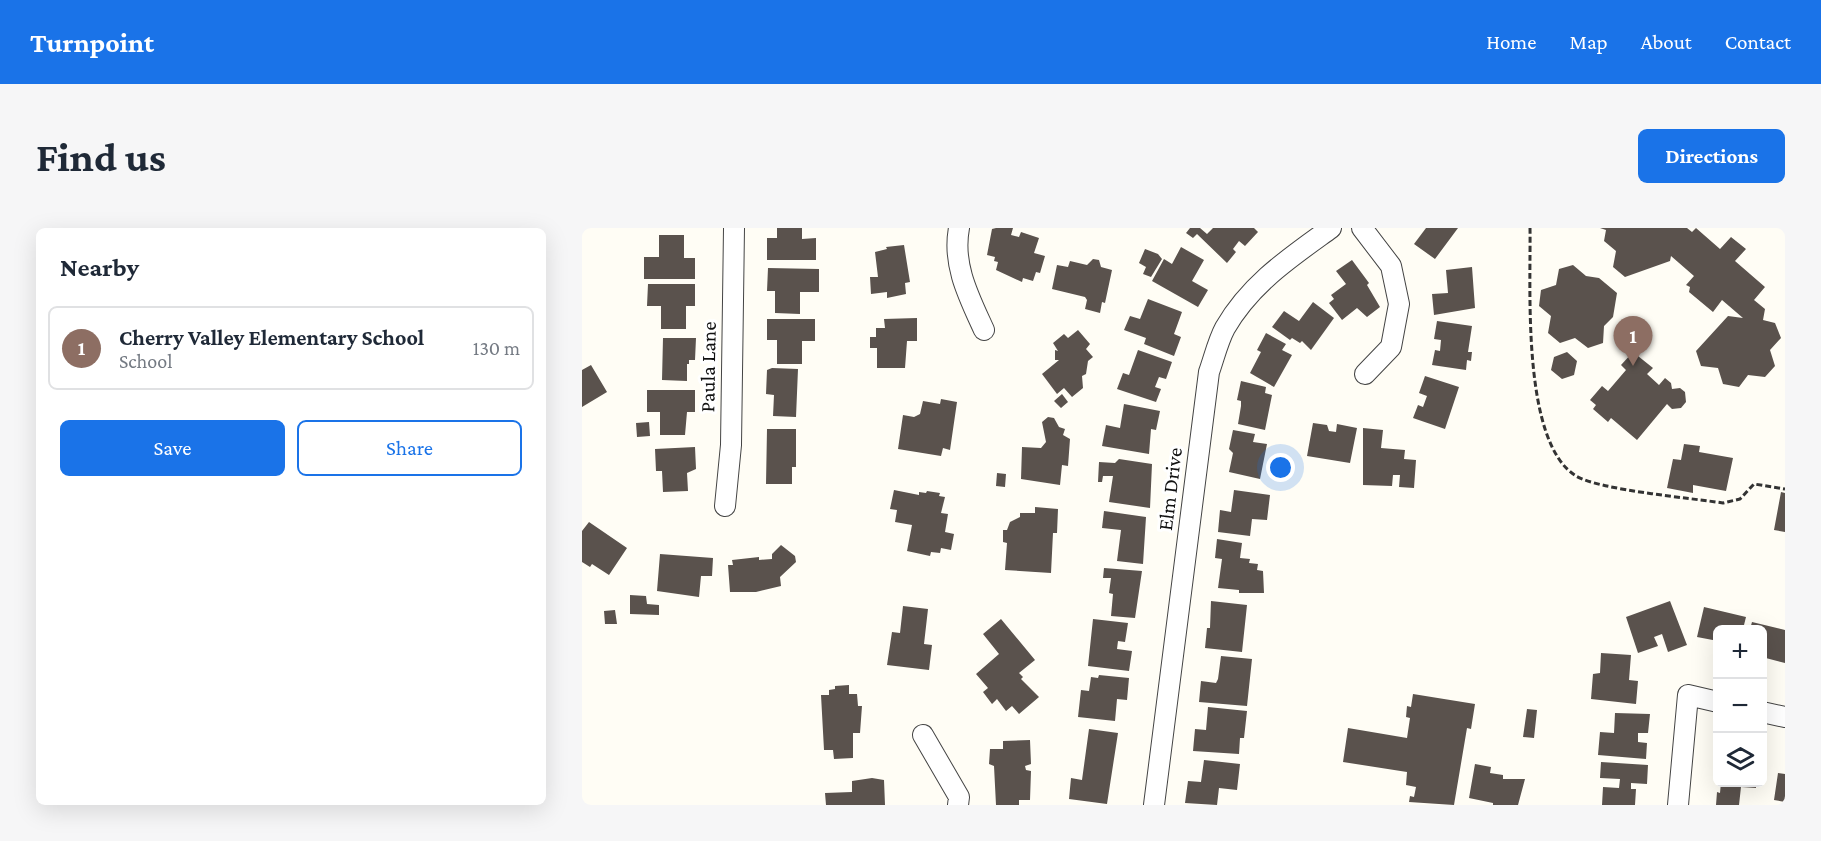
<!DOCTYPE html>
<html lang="en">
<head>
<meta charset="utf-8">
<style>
	:root { --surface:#fff; --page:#f6f6f7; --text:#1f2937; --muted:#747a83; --line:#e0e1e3; --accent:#1a73e8 }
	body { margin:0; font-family:"Crimson Pro",serif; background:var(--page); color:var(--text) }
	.controls { position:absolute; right:18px; bottom:18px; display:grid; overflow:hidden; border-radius:9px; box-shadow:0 6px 24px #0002 }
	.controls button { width:54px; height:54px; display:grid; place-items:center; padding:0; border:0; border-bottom:2px solid var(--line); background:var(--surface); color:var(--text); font:30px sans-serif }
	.you { position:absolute; left:699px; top:240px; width:21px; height:21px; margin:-15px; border:4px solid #fff; border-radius:50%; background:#1a73e8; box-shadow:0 0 0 9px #1a73e833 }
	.badge { display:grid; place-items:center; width:39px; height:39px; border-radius:50%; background:var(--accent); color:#fff; font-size:20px; font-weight:700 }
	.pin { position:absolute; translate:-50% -50px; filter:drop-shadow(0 2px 3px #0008) }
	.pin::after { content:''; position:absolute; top:32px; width:21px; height:18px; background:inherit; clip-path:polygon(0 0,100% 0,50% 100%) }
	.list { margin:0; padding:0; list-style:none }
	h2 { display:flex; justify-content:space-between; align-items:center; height:78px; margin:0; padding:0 24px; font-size:26px }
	h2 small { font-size:20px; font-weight:400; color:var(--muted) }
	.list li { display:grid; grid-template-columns:39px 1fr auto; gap:18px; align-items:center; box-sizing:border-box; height:84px; margin:0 12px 12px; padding:0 12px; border:2px solid var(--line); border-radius:9px }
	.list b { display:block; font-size:22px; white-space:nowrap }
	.list p { margin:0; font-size:20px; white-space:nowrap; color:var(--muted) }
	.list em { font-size:20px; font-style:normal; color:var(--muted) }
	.actions { display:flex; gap:12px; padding:18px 24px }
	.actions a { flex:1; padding:14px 0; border:2px solid var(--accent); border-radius:9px; text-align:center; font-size:21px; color:var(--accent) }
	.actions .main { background:var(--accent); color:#fff }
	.icon { flex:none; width:33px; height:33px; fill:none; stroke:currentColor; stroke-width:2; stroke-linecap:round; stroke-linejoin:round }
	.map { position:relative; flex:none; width:1203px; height:577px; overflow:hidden; border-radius:9px }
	header { display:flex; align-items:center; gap:36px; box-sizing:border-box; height:84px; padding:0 30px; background:var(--accent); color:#fff }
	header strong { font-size:28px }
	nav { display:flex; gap:33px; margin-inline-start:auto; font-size:21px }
	.intro { display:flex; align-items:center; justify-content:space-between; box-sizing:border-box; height:144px; padding:0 36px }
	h1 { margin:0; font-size:42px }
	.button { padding:15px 27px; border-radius:9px; background:var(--accent); color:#fff; font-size:21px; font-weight:700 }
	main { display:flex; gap:36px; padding:0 36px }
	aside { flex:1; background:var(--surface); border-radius:9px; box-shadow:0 6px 24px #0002 }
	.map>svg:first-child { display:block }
	.building { fill:#5a524d }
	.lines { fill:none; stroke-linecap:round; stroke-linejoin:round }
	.street-casing { stroke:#444; stroke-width:22 }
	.path { stroke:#333; stroke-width:3; stroke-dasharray:6 3; stroke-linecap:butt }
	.street { stroke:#fff; stroke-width:20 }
	.labels { text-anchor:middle; stroke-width:6; stroke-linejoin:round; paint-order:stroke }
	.street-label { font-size:21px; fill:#111; stroke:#fff }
</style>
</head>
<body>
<header>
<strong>Turnpoint</strong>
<nav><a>Home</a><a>Map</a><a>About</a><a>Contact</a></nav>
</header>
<div class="intro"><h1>Find us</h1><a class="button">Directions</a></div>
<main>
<aside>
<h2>Nearby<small></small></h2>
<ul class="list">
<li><span class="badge" style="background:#8d6e63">1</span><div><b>Cherry Valley Elementary School</b><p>School</p></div><em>130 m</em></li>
</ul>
<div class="actions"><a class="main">Save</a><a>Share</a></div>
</aside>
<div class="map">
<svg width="1203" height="577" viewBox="0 0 1203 577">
	<rect width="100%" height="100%" fill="#fffdf5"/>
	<path class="building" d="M195 0H220V11L234 10V32H185V10H195Z
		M414 0H431L429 7 437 9 439 4 457 10 452 25 463 28 458 45 454 44 451 53 441 50 440 54 414 42 416 34 412 33 413 29 405 27 410 1Z
		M608 0H618L625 6 631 0H672L676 4 663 18 657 13 651 21 654 24 645 35 615 6 611 10 604 5Z
		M844 0H876L853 31 832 16Z
		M1018 0H1105L1110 4 1114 0 1138 21 1149 9 1164 21 1153 33 1183 59 1172 72 1183 81 1181 92 1193 95 1199 110 1188 122 1193 138 1183 149 1166 147 1157 159 1141 156 1136 140 1119 138 1114 123 1146 88 1161 90 1140 72 1131 84 1107 64 1108 59 1104 57 1112 48 1089 28 1088 33 1043 49 1031 39 1034 23 1022 13 1024 2Z
		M77 7H102V30H113V51H62V29H77Z
		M322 17 328 54 323 55 324 66 305 70V64L289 66 288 49H296L293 24 305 21 304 19Z
		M599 19 622 32 610 53 626 62 616 79 570 53 582 31 590 36Z
		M563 21 576 26 580 31 569 49 561 46 564 39 557 35Z
		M511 31 517 32 519 39 530 42 523 75 520 74 518 85 503 81 505 72 503 69 470 61 475 37 486 39 488 33 505 37Z
		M770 32 787 55 785 57 798 79 785 89 775 80 760 92 747 75 752 71 749 67 764 56 754 43Z
		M991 37 1004 48 1017 50 1035 65 1031 89 1022 98 1021 115 1006 120 993 110 978 115 966 105 969 88 957 78 959 62 974 57 977 41Z
		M890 39 893 80 852 87 850 66 866 65 864 42Z
		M186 40 237 41V64H218V86L193 85V63H185Z
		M66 56H113V78H104V101H79V78H65Z
		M566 71 600 84 592 106 599 109 592 128 562 116 564 110 542 102 548 88 558 91Z
		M731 74 752 90 729 122 720 113 718 115 710 110 708 112 690 99 702 83 717 93Z
		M335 90V113H325L323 140H295V120H288V109H294V100H303L302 91Z
		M185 91H233V113H220V136H195V112H185Z
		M855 93 890 98 886 124H890L889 133 885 132 884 142 850 137 853 122 858 123 859 112 852 111Z
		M496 102 508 116 504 121 511 129 506 133 504 146 500 148 501 160 490 169 482 160 475 166 460 146 477 132H473V122L476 123 471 115 482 106 486 110Z
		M684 105 704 116 700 122 710 127 692 159 668 145 679 124 675 122Z
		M81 110H114L113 132H107V136H105V153L80 152Z
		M556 122 590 134 584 151 577 149 573 159 579 161 574 174 535 161 541 145 547 147Z
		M985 124 995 133 992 147 980 151 969 142 972 129Z
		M1051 124 1071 140 1065 146 1077 157 1083 150 1089 155 1090 161 1098 160 1103 164 1104 174 1099 180 1090 181 1085 176 1055 212 1029 190 1026 194 1011 181 1014 177 1008 172 1020 158 1026 163 1044 142 1039 137Z
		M9 137 25 164 0 179V142Z
		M190 140 216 141 214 189 191 188 192 167 184 166 185 142Z
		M843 148 877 159 863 201 831 190 836 177 841 179 845 168 837 165Z
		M659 153 684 159 683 165 690 167 683 202 656 196 659 178V173L655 172Z
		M65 162H113V184H105L103 207H78V184H65Z
		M480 166 486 174 479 180 472 173Z
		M359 171 375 174 368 222 361 220 359 228 316 221 321 187 332 189 338 186 341 173 358 176Z
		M542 176 578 183 574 202 569 201 567 226 520 218 524 197 538 200Z
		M466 189 472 190 477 199 483 201 481 207 488 211 486 238 480 237 478 257 439 251 440 219 459 220 464 214 460 194Z
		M67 194 68 208 55 209 54 195Z
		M731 195 745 197 747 203 754 204 755 196 775 200 768 235 725 228Z
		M781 200 801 202 799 220 823 222 822 231 834 232 832 260 817 259 818 247H811L810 258 781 257Z
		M185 201H214V239H210V256H184Z
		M651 202 673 206 671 214 685 216 678 251 647 244 651 225 647 221Z
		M1102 216 1118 218 1117 224 1151 230 1144 263 1111 257V265L1085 260 1091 231 1099 232Z
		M113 219 114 241 105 245 106 263 81 264 80 243H74L73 221Z
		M537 231 570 236 568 280 527 274 531 248H521L520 254H516L517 234 533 235Z
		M415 245 424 246 423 259 414 258Z
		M312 262 337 267V264L344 265 345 263 358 265 357 268 363 269 359 285 366 286 363 304 372 306 369 322 359 320 358 325 349 324 348 328 325 323 330 297 313 294 315 282 308 281Z
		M652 262 688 267 685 292 670 291 668 308 636 304 638 282 649 284Z
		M1199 264 1203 265V304L1192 302Z
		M453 279 476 281 475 305H471L469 345 423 342 425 315 421 314V302H425L428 294 438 289V285H453Z
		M522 283 564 289 561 336 535 333 539 302 520 300Z
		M7 294 45 320 27 347 10 336 8 339 0 334V303Z
		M635 311 660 315 658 330 668 331 667 335 676 336 675 342 681 343 682 365H657V362L636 360 640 331 633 330Z
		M199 317 213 328 214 334 198 349 199 358 174 364H148L146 337H151L150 332 177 329V332L190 331V326Z
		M78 326 131 330 130 348H119L117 369 75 363Z
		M522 340 560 343 553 390 529 388 531 366 527 365 529 350H521Z
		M48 367 64 368 65 376 77 377V387L48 386Z
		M629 373 665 377 660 424 623 420 625 400H628Z
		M1088 373 1105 417 1086 424 1080 406 1072 409 1076 418 1056 425 1044 389Z
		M321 378 346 381 342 416 350 417 347 442 305 437 310 404 318 405Z
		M1122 379 1164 389 1161 401H1136V413L1115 409Z
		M33 382 35 396H23L22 383Z
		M419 391 453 432 437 445 441 449 439 451 457 469 437 486 430 478 424 483 415 471 410 476 401 464 406 460 394 446 417 426 401 406Z
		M511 391 546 395 543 414 536 413 535 421 550 423 547 443 506 438Z
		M1170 394 1203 402V435L1180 429V401H1168Z
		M1019 425 1049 427 1047 452 1056 453 1054 476 1009 471 1011 446 1018 445Z
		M639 428 670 431 665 478 617 474 619 453 634 455 636 451Z
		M517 447 547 450 545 472 535 471 533 493 496 489 499 462 507 463 509 449 516 450Z
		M267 457V466H275L276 478H280L278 505H271V530L252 531 251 522H242L239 467H247V462L253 461V458Z
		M831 466 893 476 889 501 885 500 872 577 827 574 828 568 832 569 834 559 824 557 825 544 761 534 766 500 825 510 828 490 824 489 825 478 829 479Z
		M626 479 665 483 662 510H658L657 526 611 523 613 501 624 502Z
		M945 481 955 482 952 510 941 509Z
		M1033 485 1068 486 1066 505H1056V514L1065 515 1064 531 1016 527 1018 504 1032 505Z
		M507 501 536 505 525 576 487 571 489 550 500 552Z
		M448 512 449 536 443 538 444 542 449 543 448 572H437V577H414L412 538 407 536 408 521H421V513Z
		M622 532 658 536 655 562 637 560 635 577 603 575 606 553 619 554Z
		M1019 534 1066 537 1065 556 1049 555V561H1054L1053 577H1020L1021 559 1037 560 1038 551 1018 550Z
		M893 536 909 539 908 545 921 547V551H943L936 577H911V575L887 570Z
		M1196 545 1203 546V574L1192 572Z
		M290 550 302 552 303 577H244L243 565 270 564V553Z
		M1139 554H1174V560L1159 559 1157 577H1134L1135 564 1138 565Z"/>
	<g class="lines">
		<g class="street-casing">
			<path id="street" d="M377 0C370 37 387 69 402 102
				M780 0 809 38 817 76 809 119 783 146
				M143 278 149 217 152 0
				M1180 484 1203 489
				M341 507 377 569 376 577
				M572 577 627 144C632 130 636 113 643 100 669 55 709 29 749 0
				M1096 577 1106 467 1136 474"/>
		</g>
		<path class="path" d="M948 0C949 59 939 214 994 248 1017 262 1109 270 1141 275L1158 271 1172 256 1203 261"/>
		<use href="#street" class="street"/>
	</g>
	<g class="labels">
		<g class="street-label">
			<text transform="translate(126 139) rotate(-89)" y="7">Paula Lane</text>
			<text transform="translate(588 261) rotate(-83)" y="7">Elm Drive</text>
		</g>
	</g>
</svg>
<div class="controls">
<button>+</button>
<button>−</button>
<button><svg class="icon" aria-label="layers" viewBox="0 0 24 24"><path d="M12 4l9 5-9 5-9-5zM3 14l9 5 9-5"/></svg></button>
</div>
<div class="you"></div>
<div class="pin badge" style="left:1051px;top:138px;background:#8d6e63">1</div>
</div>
</main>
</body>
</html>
